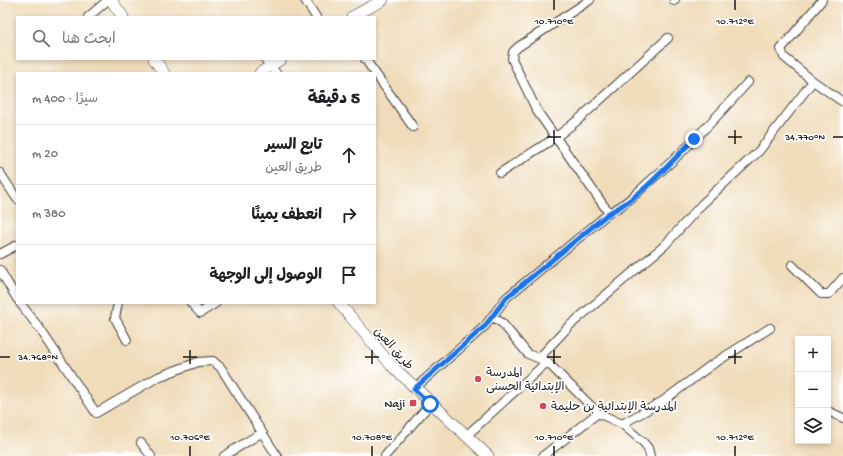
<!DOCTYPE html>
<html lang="ar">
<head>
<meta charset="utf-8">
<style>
	:root { --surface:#fff; --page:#f6f6f6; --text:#202124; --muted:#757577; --line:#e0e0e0 }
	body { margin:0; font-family:"Gochi Hand","Playpen Sans Arabic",sans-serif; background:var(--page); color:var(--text); direction:rtl }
	.controls { position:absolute; right:12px; bottom:12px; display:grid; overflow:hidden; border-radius:0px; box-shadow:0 2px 6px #0003 }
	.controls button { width:36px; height:36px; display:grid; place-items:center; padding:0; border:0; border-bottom:1px solid var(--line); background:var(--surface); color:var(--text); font:20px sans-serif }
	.stop { position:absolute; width:12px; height:12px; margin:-9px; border:3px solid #1a73e8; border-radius:50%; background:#fff }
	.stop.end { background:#1a73e8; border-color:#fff; box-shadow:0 1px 4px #0008 }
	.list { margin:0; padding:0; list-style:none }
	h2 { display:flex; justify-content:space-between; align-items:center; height:52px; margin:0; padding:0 16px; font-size:17px }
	h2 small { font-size:13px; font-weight:400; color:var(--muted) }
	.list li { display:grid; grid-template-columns:26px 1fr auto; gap:12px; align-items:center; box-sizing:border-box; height:60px; padding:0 16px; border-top:1px solid var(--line) }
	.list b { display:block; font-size:15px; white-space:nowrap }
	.list p { margin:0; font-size:13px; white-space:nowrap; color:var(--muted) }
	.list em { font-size:13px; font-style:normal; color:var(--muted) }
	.icon { flex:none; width:22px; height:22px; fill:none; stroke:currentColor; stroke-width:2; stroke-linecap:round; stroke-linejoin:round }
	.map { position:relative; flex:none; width:843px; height:456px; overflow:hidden; direction:ltr }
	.search { position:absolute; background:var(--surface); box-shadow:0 2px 6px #0003; left:16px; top:16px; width:360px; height:44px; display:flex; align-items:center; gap:10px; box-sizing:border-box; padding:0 14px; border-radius:0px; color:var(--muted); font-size:15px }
	.panel { position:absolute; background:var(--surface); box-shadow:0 2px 6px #0003; left:16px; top:72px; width:360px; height:232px; border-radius:0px; direction:rtl }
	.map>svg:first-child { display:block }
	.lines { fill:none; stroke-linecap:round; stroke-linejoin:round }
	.street-casing { stroke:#3c3934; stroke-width:10 }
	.secondary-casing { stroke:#3c3934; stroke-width:12 }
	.street { stroke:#fff; stroke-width:8 }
	.secondary { stroke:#fff; stroke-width:11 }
	.route { stroke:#1a73e8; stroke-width:5 }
	.ticks { fill:none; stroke:#1c1c1c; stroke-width:1.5 }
	.poi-dot { fill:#d1495b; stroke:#fff; stroke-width:1.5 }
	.labels { text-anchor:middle; stroke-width:3.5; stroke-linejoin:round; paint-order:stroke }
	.street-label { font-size:12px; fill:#1c1c1c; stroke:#fff }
	.poi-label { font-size:12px; fill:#1c1c1c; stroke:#fff; text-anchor:start }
	.ticks-label { font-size:10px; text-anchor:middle; fill:#1c1c1c; stroke:#fff; stroke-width:3.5; stroke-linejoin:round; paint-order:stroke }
</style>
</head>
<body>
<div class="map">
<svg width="843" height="456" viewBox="0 0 843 456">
	<rect width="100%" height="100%" fill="#fff"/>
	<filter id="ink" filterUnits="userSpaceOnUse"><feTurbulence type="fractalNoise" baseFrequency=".025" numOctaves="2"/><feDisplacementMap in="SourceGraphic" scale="8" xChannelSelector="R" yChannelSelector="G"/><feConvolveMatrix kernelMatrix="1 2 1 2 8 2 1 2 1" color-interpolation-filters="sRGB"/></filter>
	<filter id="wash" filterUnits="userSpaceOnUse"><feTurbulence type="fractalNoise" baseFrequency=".012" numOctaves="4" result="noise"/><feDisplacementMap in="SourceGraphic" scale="16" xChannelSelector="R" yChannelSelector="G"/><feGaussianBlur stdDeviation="0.9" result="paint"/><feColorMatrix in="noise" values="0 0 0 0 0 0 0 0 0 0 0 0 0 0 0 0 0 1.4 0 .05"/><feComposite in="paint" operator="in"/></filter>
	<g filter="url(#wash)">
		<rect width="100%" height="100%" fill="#f0dcba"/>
	</g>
	<g filter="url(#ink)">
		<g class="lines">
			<g class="street-casing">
				<path id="street" d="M305 0 316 17
					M590 0 518 47 513 52 512 59 537 111 609 213
					M674 1 675 0
					M88 17 108 0
					M265 59 276 73
					M365 59 375 73
					M375 73 413 127
					M813 81 784 57 781 49 822 0
					M0 173 17 199
					M500 173 555 138 578 120 668 38
					M0 254 17 245
					M792 265 821 294H829L843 278
					M0 270 17 299
					M20 303 40 329 96 413 158 377 198 362 213 361 221 368 277 456
					M118 303 115 318 127 340
					M191 303 200 313 216 303
					M493 317 502 323 528 354 547 362 598 413 622 424 643 442 648 448 650 456
					M539 358 569 326 665 245 702 204 759 151 813 81 843 102
					M414 389 485 326 506 298 609 213C625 205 637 193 650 181 685 151 717 117 748 82
					M828 411 843 418
					M622 424 663 401 710 366 770 328
					M466 436 547 362
					M141 443 151 456
					M224 456 261 433
					M385 456 430 404
					M543 456 598 413"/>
			</g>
			<g class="secondary-casing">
				<path id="secondary" d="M111 0 123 17
					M352 17 383 0
					M154 59 164 73
					M260 73 281 59
					M339 303 391 365 488 456"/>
			</g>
			<use href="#street" class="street"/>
			<use href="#secondary" class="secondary"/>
		</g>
	</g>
	<g class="lines" filter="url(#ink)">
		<path class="route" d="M430 404 414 389 485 326 506 298 609 213C641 197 669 164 694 139"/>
	</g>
	<path class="ticks" d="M554 0V10M735 0V10M554 130V144M735 130V144M547 137H561M728 137H742M833 137H843M190 350V364M372 350V364M554 350V364M735 350V364M0 357H10M183 357H197M365 357H379M547 357H561M728 357H742M190 446V456M372 446V456M554 446V456M735 446V456"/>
	<g class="poi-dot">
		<circle cx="478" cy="379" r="4"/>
		<rect x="409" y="399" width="8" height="8" rx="2"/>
		<circle cx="543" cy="406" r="4"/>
	</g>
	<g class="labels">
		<g class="street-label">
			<text transform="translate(394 348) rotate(48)" y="4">طريق العين</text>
		</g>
		<g class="poi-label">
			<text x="486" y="376">المدرسة<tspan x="486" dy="14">الإبتدائية الحسنى</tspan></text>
			<text x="405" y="407" text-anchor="end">Naji</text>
			<text x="551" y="410">المدرسة الإبتدائية بن حليمة</text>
		</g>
	</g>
	<g class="ticks-label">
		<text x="554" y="24">10.710°E</text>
		<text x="735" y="24">10.712°E</text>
		<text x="805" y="140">34.770°N</text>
		<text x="38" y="360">34.768°N</text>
		<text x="190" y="440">10.706°E</text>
		<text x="372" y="440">10.708°E</text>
		<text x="554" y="440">10.710°E</text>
		<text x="735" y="440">10.712°E</text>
	</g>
</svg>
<div class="controls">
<button>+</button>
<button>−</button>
<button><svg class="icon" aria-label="layers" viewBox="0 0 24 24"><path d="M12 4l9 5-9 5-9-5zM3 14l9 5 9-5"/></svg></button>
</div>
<div class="stop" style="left:430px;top:404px"></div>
<div class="stop end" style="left:694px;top:139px"></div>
<div class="search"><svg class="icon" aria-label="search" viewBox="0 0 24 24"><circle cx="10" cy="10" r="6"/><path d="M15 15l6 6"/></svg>ابحث هنا</div>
<section class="panel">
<h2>5 دقيقة<small>سيرًا · 400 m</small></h2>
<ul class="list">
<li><svg class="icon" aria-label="ahead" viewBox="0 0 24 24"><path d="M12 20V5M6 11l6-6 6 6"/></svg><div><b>تابع السير</b><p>طريق العين</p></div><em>20 m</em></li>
<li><svg class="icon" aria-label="right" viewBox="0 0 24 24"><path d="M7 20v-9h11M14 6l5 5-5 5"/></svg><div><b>انعطف يمينًا</b></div><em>380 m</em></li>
<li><svg class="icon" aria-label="arrive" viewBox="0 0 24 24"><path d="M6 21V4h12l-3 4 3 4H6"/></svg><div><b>الوصول إلى الوجهة</b></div></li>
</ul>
</section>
</div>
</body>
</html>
